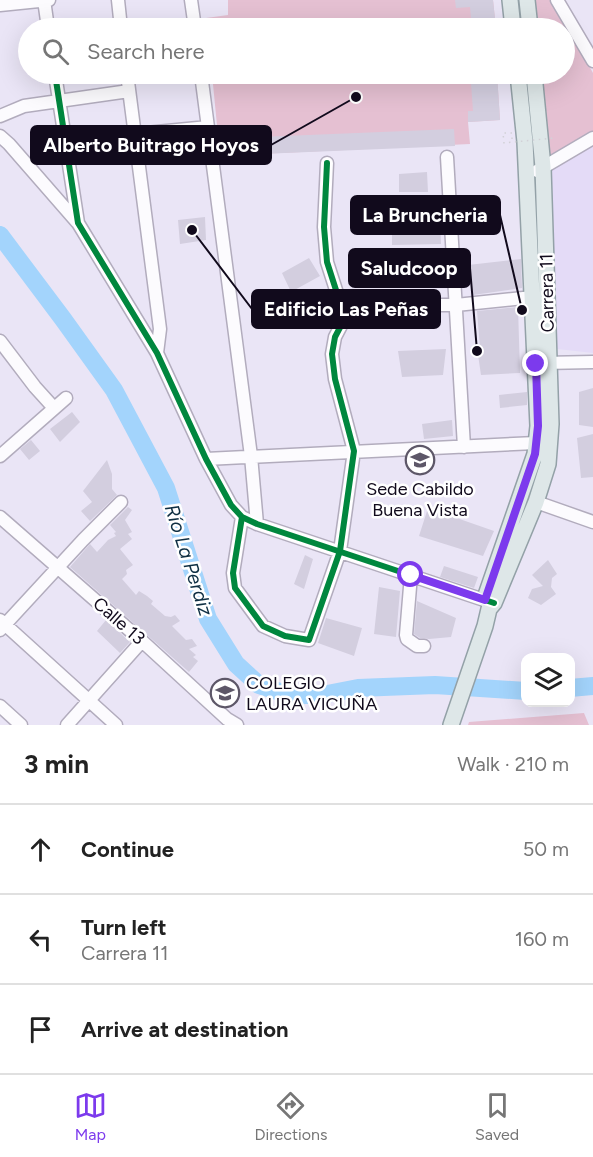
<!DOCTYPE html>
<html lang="en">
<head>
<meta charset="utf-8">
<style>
	:root { --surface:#fff; --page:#f6f6f6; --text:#222; --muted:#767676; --line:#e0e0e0; --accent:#7c3aed }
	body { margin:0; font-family:Figtree,sans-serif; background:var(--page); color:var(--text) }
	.controls { position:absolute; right:18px; bottom:18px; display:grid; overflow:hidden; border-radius:12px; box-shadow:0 6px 24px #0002 }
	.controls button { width:54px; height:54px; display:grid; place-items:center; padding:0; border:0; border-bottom:2px solid var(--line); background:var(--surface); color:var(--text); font:30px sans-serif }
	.stop { position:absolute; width:18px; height:18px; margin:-14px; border:4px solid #7c3aed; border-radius:50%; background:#fff }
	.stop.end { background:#7c3aed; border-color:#fff; box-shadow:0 2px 6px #0008 }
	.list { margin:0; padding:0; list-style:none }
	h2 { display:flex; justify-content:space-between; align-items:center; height:78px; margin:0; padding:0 24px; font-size:26px }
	h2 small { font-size:20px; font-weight:400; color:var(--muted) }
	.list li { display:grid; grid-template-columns:39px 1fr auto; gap:18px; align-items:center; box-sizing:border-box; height:90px; padding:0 24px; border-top:2px solid var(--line) }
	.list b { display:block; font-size:22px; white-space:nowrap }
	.list p { margin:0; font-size:20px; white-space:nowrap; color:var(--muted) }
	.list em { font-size:20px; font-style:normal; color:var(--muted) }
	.icon { flex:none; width:33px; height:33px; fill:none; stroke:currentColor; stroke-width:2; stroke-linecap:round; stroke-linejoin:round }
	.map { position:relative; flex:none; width:593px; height:725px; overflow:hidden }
	.search { position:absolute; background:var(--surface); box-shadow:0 6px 24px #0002; left:18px; right:18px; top:18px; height:66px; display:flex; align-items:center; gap:15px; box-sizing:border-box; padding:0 21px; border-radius:33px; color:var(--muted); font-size:22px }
	.sheet { height:348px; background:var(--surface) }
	nav { display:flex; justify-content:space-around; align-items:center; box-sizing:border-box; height:84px; border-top:2px solid var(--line); background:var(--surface); font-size:16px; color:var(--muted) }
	nav a { display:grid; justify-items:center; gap:3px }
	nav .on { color:var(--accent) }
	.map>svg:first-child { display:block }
	.built { fill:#e4dbf7 }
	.green { fill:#e5c0d2 }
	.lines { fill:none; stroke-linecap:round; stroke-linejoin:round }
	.river { stroke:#a3d4fc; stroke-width:18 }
	.building { fill:#d3cedf }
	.minor-casing { stroke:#b2acbd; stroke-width:15 }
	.major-casing { stroke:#93a1a7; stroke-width:18 }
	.minor { stroke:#fcfbfe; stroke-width:12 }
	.major { stroke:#dee7e8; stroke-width:15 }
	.path-bridge { stroke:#d2d1d7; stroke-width:1.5; stroke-dasharray:1.5 4.5; stroke-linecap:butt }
	.cycleway-casing { stroke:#fff; stroke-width:10 }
	.cycleway { stroke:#00873e; stroke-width:6 }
	.route { stroke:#7c3aed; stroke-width:8 }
	.labels { text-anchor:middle; stroke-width:5; stroke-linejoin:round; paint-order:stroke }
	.street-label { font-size:18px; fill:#110a1c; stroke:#fff }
	.poi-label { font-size:18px; fill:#110a1c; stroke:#fff }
	.water-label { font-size:20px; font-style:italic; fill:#0f2f43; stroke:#fff }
	.leader { fill:none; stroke:#110a1c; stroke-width:2 }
	.callout-dot { fill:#110a1c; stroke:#fff; stroke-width:2 }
	.callout { fill:#110a1c; stroke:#110a1c; stroke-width:2 }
	.callout-label { font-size:20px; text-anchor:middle; font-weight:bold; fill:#fff }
</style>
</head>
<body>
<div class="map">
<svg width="593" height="725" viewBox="0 0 593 725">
	<rect width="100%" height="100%" fill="#eae5f6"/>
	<path class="built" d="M593 144V353L557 349 549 169Z"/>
	<path class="green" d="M228 0H493L496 28H207L206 18 228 15Z
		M534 0H553L593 73V131L550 155 541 74H564V28H537Z
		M212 74H497L500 120 468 122 470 144 220 156Z
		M584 713 589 725H468L469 722Z"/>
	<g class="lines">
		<path class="river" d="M0 235 63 319 114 390 166 488 208 619 236 664 259 685 289 695H322L358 688 435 685 526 691
			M570 688 593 686"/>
	</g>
	<path class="building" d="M455 0H493L496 28H472L470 7 456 8Z
		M474 74H497L500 120 468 122V111H473L471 83H475Z
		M454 129 455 146 237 155 236 138Z
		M427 172 428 192H399V174Z
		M400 195 402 220 440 215 441 244 392 245V234L387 222H391L390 196Z
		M205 217 206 240 180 244 178 220Z
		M309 258 320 276 291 292 282 273Z
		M521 259 522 288 473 295 468 265Z
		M518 307 520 373 481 375 477 348H480L477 311Z
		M446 349 443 375 402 377 398 351Z
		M593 388V427L579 425V392Z
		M527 392V405L500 408 499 395Z
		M72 412 80 422 60 442 50 429Z
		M452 420 453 436 424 439 422 424Z
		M593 434V477L581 478 577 438Z
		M31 440 40 451 29 460 20 449Z
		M107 460 112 474V489L117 495 90 521 81 511 92 502 83 491Z
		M128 507 132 510 125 520 132 532 128 534 132 539 120 549 133 565 126 570 127 574 122 579 136 595 139 591 147 596 153 601 151 604 165 616 171 617 175 615 180 621 172 626 186 640 192 639 197 646 189 649 196 655 193 657 198 661 189 672 70 567 90 544 97 552 108 540 116 536 114 533 116 532 110 525Z
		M428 508 494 531 483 556 419 536Z
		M305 555 313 559 304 589 294 584Z
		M548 560 557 574 552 578 551 587 556 594 541 605 528 598 532 589 543 586 532 575Z
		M444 566 478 577 474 588 440 577Z
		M379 587 400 591 396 637 374 634Z
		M417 601 456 618 451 637 429 639 420 638 414 634Z
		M326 618 362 628 354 656 318 643Z
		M106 620 130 642 120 653 97 631Z"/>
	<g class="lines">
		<g class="minor-casing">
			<path id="minor" d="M44 0 48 28
				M118 0 121 28
				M191 0 195 28
				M557 0 593 61
				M0 5 49 0
				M55 74 78 223 157 353 206 459 231 505 242 517 257 524 493 603
				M127 74 160 329 157 353
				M201 74 251 456 257 524
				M0 116 24 106 129 91
				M136 134 208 127
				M0 136 9 144 77 222
				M447 157 464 447
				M537 171 593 138
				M345 318 371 308 404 305H456L533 297
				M0 341 35 387 54 408
				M543 363 593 362
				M0 456 66 398
				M206 459 536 443
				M536 502 593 522
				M0 517 142 641 227 719 237 725
				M242 517 233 573 235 588 263 626 285 636 309 640 340 551 354 451 335 379 332 354 335 337 345 318 327 262 324 227 327 163
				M411 575 406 635 407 639 417 646H424
				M0 620 116 725
				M0 630 83 540 121 502
				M0 706 21 725
				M67 725 142 641"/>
		</g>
		<g class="major-casing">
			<path id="major" d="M510 0 513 28
				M527 0 530 28
				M485 598 535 454 538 426 525 142 518 74
				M451 725 485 626 489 609 494 603 536 502 548 464 551 424 543 167 534 74"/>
		</g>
		<use href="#minor" class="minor"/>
		<use href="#major" class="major"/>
		<path class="path-bridge" d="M512 139V133H503L504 143 554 138"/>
		<g class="cycleway-casing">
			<path id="cycleway" d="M55 74 78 223 157 353 206 459 231 505 242 517 257 524 494 603
				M242 517 233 573 235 588 263 626 285 636 309 640 340 551 354 451 335 379 332 354 335 337 345 318 327 262 324 227 327 163"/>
		</g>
		<use href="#cycleway" class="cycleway"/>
	</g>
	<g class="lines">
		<path class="route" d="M411 575 485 600 535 454 538 426 536 364"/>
	</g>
	<defs>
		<g id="school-ring" transform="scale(1.5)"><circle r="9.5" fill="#fff" stroke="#5d5768" stroke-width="1.5"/><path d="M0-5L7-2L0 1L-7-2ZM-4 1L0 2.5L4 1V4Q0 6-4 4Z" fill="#5d5768"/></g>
	</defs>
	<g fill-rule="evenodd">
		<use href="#school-ring" x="420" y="460"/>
		<use href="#school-ring" x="225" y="693"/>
	</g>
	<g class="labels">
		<g class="street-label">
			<text transform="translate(547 293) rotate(-91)" y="6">Carrera 11</text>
			<text transform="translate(119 621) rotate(41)" y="6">Calle 13</text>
		</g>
		<g class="poi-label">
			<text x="420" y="495">Sede Cabildo<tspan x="420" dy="21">Buena Vista</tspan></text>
			<text x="246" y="689" text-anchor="start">COLEGIO<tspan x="246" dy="21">LAURA VICUÑA</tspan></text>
		</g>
		<g class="water-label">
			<text transform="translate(189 560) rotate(72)" y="7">Río La Perdiz</text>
		</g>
	</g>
	<path class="leader" d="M356 97L271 145M522 310L500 215M477 351L470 268M192 230L252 309"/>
	<g class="callout-dot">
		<circle cx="356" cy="97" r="6"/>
		<circle cx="522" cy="310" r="6"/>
		<circle cx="477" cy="351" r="6"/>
		<circle cx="192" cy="230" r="6"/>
	</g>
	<g class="callout">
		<rect x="31" y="126" width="240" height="38" rx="6"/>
		<rect x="351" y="196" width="149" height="38" rx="6"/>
		<rect x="349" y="249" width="121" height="38" rx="6"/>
		<rect x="252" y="290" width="188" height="38" rx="6"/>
	</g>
	<g class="callout-label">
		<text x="151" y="152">Alberto Buitrago Hoyos</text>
		<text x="425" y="222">La Bruncheria</text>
		<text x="409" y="275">Saludcoop</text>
		<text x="346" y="316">Edificio Las Peñas</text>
	</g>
</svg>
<div class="controls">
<button><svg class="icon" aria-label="layers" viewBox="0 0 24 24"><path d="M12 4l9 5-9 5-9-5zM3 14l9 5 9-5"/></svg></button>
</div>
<div class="stop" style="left:411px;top:575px"></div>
<div class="stop end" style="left:536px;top:364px"></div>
<div class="search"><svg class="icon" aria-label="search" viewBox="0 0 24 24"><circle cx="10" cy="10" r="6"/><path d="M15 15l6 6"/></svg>Search here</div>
</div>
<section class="sheet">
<h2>3 min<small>Walk · 210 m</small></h2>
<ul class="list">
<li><svg class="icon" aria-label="ahead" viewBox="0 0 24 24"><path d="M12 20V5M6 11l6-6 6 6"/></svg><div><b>Continue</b></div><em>50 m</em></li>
<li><svg class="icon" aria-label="left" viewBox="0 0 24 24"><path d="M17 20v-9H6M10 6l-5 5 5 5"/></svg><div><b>Turn left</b><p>Carrera 11</p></div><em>160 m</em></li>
<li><svg class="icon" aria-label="arrive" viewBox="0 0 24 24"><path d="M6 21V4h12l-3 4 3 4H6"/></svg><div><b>Arrive at destination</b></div></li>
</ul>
</section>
<nav>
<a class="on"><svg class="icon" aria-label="map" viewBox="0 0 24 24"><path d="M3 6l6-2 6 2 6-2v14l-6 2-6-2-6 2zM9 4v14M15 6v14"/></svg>Map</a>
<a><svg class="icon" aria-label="directions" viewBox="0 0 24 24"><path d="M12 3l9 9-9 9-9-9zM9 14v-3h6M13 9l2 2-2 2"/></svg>Directions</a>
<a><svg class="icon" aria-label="saved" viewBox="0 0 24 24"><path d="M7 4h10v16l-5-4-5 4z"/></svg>Saved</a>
</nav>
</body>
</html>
